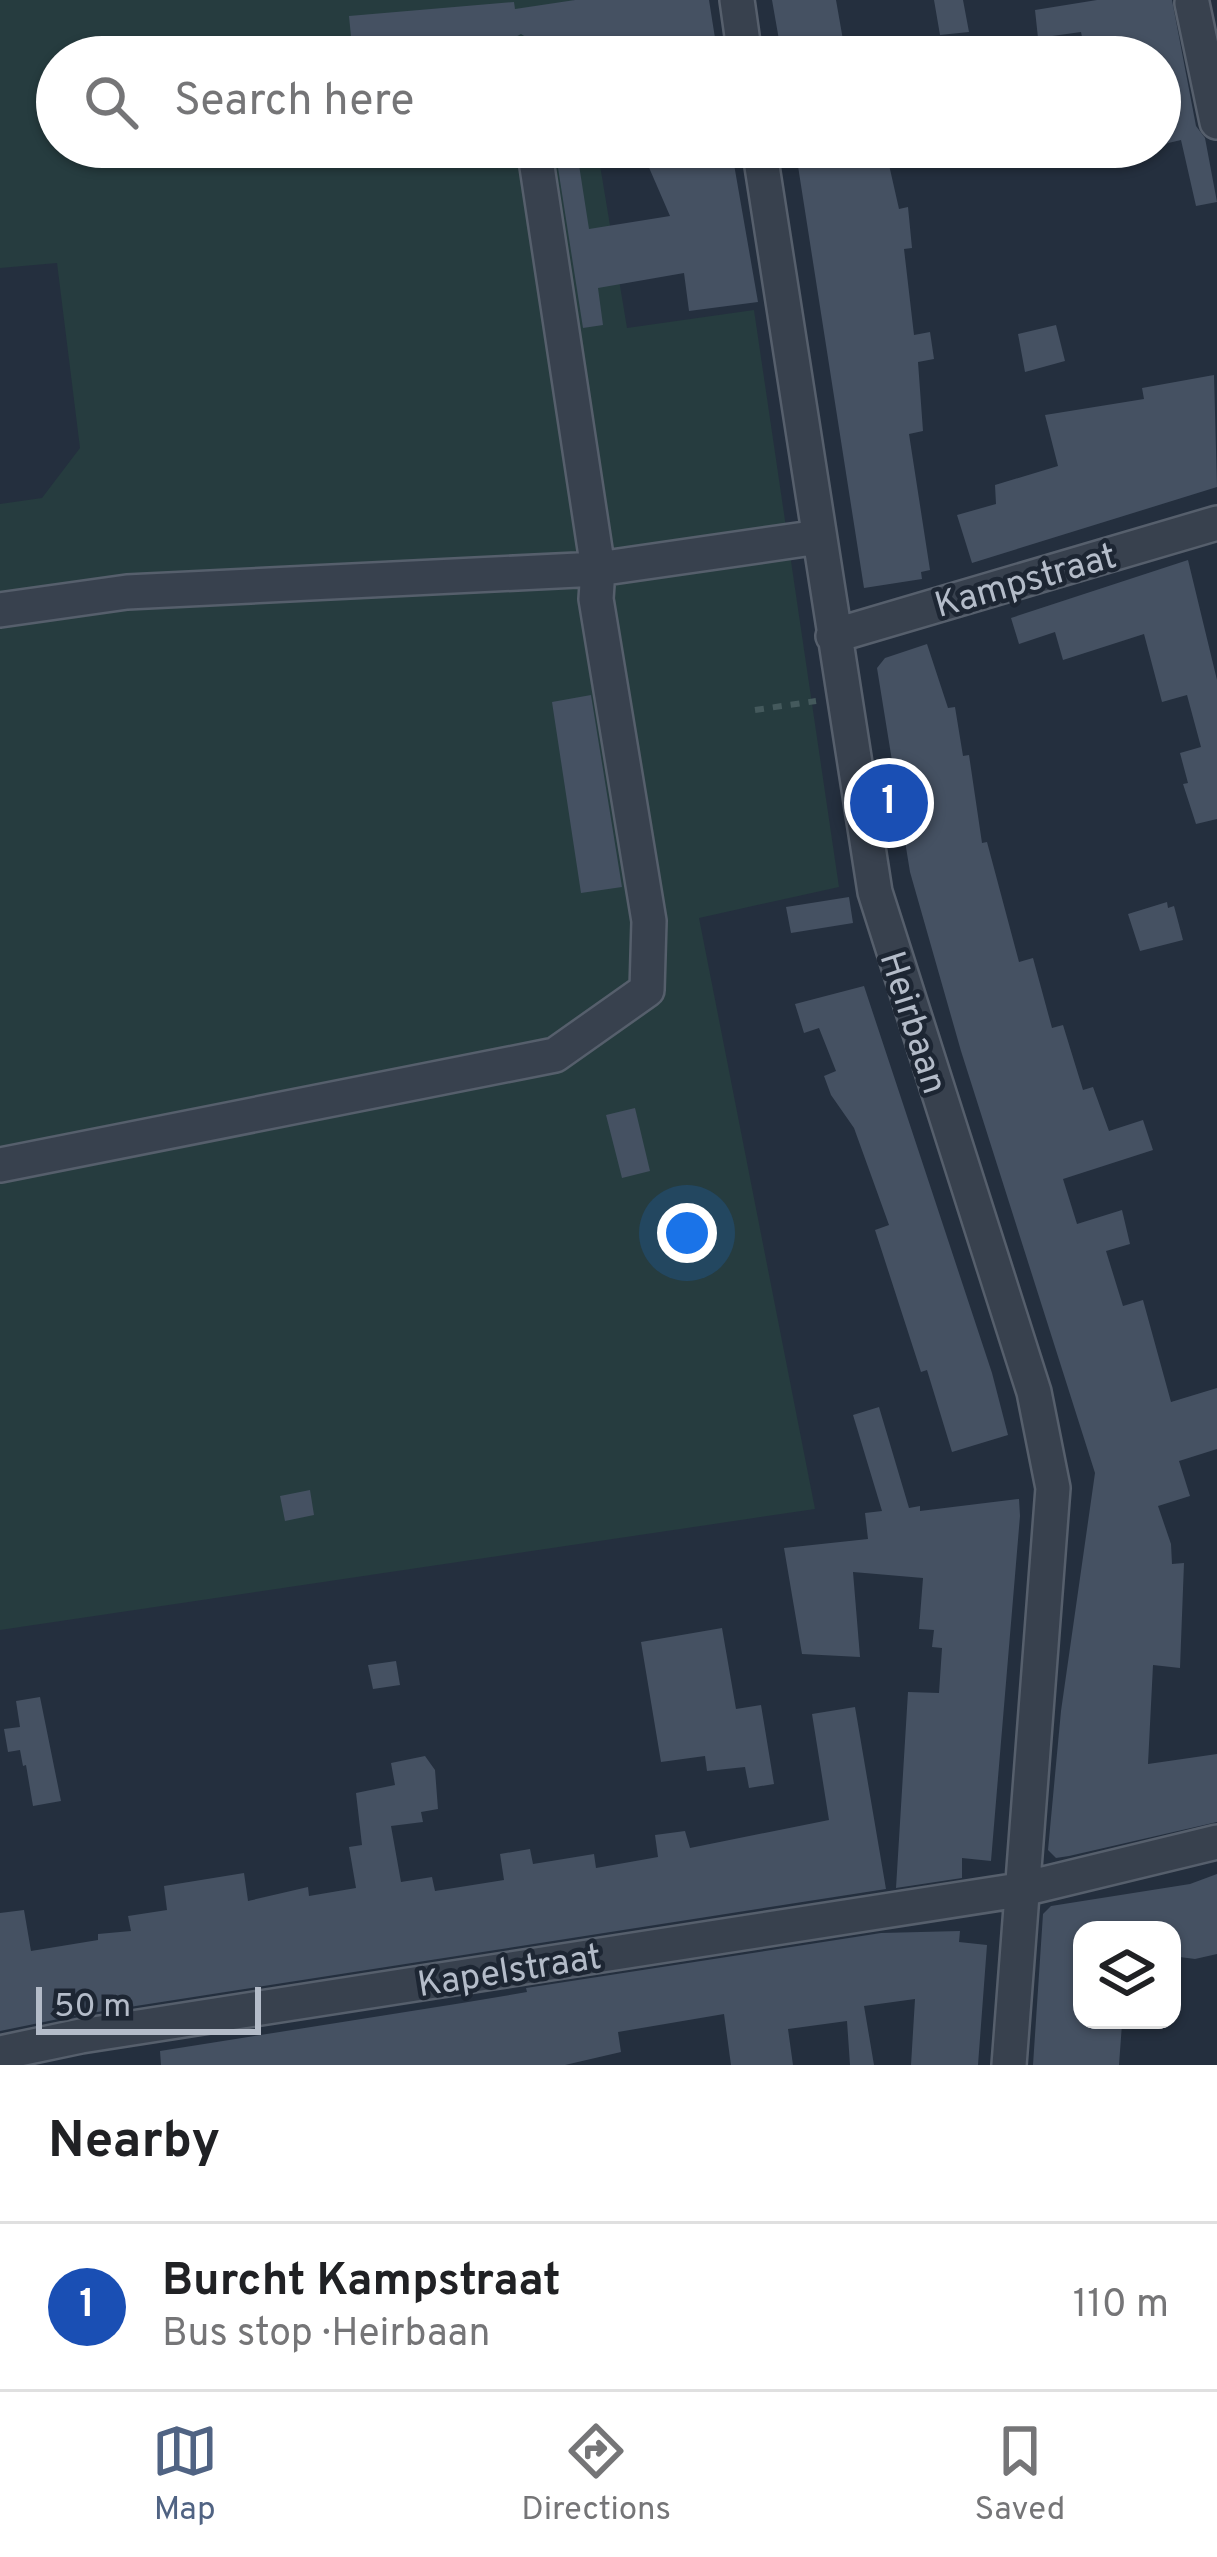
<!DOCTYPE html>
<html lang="en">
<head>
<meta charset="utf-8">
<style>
	:root { --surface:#fff; --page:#f6f6f6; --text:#202124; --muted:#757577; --line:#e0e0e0; --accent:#506383 }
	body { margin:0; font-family:Overpass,sans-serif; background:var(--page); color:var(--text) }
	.controls { position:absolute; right:36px; bottom:36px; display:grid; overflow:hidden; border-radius:24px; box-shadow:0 3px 9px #0004 }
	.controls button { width:108px; height:108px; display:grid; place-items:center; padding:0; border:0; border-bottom:3px solid var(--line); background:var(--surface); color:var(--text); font:60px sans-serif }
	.scale { position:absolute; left:36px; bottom:30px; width:225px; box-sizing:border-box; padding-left:12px; border:6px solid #b4bcc9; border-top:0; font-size:33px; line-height:42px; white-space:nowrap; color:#b4bcc9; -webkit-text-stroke:9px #1d2633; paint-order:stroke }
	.you { position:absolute; left:687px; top:1233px; width:42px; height:42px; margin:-30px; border:9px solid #fff; border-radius:50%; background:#1a73e8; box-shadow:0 0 0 18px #1a73e833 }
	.badge { display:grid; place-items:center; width:78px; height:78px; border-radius:50%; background:var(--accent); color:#fff; font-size:39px; font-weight:700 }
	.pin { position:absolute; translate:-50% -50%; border:6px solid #fff; box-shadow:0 3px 12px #0006 }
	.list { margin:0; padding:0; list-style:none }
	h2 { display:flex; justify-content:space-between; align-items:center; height:156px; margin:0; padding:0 48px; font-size:51px }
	h2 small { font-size:39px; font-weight:400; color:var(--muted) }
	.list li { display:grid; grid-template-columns:78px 1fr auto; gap:36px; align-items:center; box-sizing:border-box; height:168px; padding:0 48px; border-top:3px solid var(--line) }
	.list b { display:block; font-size:45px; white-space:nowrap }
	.list p { margin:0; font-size:39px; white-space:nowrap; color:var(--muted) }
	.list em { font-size:39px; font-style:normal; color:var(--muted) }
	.icon { flex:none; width:66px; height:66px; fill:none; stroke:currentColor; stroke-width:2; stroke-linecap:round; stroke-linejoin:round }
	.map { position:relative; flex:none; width:1217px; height:2065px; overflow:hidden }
	.search { position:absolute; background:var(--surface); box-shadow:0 3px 9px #0004; left:36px; right:36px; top:36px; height:132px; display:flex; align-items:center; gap:30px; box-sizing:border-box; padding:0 42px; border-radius:66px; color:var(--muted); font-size:45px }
	.sheet { height:324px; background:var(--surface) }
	nav { display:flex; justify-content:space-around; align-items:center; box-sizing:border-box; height:168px; border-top:3px solid var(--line); background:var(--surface); font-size:33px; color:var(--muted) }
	nav a { display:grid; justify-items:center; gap:6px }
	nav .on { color:var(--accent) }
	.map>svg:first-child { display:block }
	.green { fill:#263c3f }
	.building { fill:#455162 }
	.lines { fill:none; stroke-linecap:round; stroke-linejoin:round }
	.minor-casing { stroke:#565f6c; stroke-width:38 }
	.path { stroke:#44595c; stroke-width:6; stroke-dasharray:9 9; stroke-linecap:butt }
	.minor { stroke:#38414e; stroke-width:33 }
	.labels { text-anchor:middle; stroke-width:9; stroke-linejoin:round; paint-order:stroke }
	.street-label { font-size:36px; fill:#b4bcc9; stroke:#1d2633 }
</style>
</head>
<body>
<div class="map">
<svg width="1217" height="2065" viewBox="0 0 1217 2065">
	<rect width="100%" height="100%" fill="#242f3e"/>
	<path class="green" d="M0 0H573L583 57H57V147H597L627 328 754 310 839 887 699 918 815 1509 0 1630V504L42 498 80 448 57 263 0 268Z"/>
	<path class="building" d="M575 0H709L718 57H541L537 44 521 34 503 44 499 57H353L349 16 514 2 515 9Z
		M772 0H836L846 57H782Z
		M934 0H963L969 32 940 35Z
		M1097 0H1172L1196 126 1205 138 1217 202 1196 206 1181 140 1160 145V57H1086L1081 32 1038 38 1035 10Z
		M655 147H731L758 302 689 311 684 273 598 288 603 325 583 328 556 155 577 152 589 229 670 216 644 156 656 153Z
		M795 147H885L899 209 908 207 912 248 904 249 914 335 930 332 934 359 918 362 923 431 909 434 930 570 921 572 922 579 864 588Z
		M1056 325 1065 361 1025 372 1018 334Z
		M1214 375 1217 487 972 563 957 515 996 504 995 485 1058 466 1045 415 1144 399 1142 388Z
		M1188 560 1217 680V819L1196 824 1183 784 1188 783 1180 753 1201 747 1187 695 1162 702 1144 634 1063 660 1055 632 1019 644 1011 618Z
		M927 644 948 708 955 707 963 756 969 755 982 843 987 842 1019 962 1033 958 1052 1028 1063 1025 1083 1090 1093 1087 1109 1131 1143 1120 1153 1150 1063 1179 1077 1224 1122 1210 1130 1244 1106 1251 1123 1306 1143 1300 1171 1402 1217 1388V1449L1179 1461 1190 1496 1158 1506 1171 1544 1172 1564 1184 1563 1180 1668 1153 1665 1148 1764 1217 1754V1822L1069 1856 1056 1858 1048 1850 1061 1711 1095 1473 961 1051 910 872 877 668 885 658Z
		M591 695 622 887 581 893 552 702Z
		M849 897 853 923 791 933 786 907Z
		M1167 902 1168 908 1174 906 1183 940 1140 951 1128 914Z
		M864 986 992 1373 1008 1435 952 1452 927 1370 921 1372 875 1230 889 1225 854 1128 831 1095 824 1076 836 1071 819 1028 804 1033 795 1004Z
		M635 1108 650 1171 622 1178 606 1115Z
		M879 1407 909 1508 920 1506V1511L1019 1499 1020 1516 991 1861 962 1858V1878L896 1888 908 1692 939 1693 942 1648 932 1647 934 1630 919 1629 923 1578 853 1572 860 1657 802 1654 784 1548 868 1539 865 1513 882 1511 853 1415Z
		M310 1490 314 1515 285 1521 280 1496Z
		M722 1628 736 1709 761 1705 774 1784 749 1788 745 1767 707 1771 705 1756 661 1762 641 1642Z
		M396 1661 400 1685 373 1689 368 1665Z
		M40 1697 61 1801 33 1806 26 1765 23 1766 20 1750 8 1752 4 1729 20 1727 16 1701Z
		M855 1707 886 1889 78 2015 0 2031V1913L24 1910 31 1951 98 1940V1934L131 1931 128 1916 167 1910 164 1886 244 1873 248 1901 308 1887 309 1896 356 1888 349 1847 362 1845 356 1793 395 1785 391 1763 425 1756 435 1770 438 1809 421 1812 423 1822 391 1826 401 1882 432 1877 435 1891 504 1880 500 1854 530 1849 533 1864 594 1854 596 1868 658 1857 655 1835 685 1831 690 1848 829 1820 812 1714Z
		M1217 1874V1954L1195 1959 1172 1956V1930H1082V2022L1122 2024 1119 2065H1033L1043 1914 1051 1906 1190 1884Z
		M960 1931 959 1942 987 1945 978 2065H911L915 1999 864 2006 874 2065H850L847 2021 788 2029 793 2065H731L724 2014 618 2032 621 2052 565 2065H161L160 2051 462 2003 527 1992 526 1988 881 1933Z"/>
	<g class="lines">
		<g class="minor-casing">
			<path id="minor" d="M737 0 745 57
				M1192 3 1217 122
				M520 55V57
				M759 147 875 892 1034 1392 1053 1488 1009 2065
				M0 610 127 592 598 569 819 537
				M833 636 1217 523
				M0 1165 555 1055 647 990 649 921 596 599 598 569 534 147
				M0 2053 81 2036 1019 1890 1217 1842"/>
		</g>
		<path class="path" d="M755 710 816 701"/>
		<use href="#minor" class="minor"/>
	</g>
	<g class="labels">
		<g class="street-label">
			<text transform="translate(1025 579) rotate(-16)" y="13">Kampstraat</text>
			<text transform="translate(915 1022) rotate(72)" y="13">Heirbaan</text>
			<text transform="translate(509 1969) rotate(-9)" y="13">Kapelstraat</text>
		</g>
	</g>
</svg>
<div class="controls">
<button><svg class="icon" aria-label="layers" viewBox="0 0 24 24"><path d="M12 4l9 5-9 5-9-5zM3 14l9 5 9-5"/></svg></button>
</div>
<div class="scale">50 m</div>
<div class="you"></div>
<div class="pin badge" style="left:889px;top:803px;background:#1a4fb4">1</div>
<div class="search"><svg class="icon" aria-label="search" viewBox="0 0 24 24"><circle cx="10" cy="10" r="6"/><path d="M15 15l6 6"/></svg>Search here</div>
</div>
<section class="sheet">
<h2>Nearby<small></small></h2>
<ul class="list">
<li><span class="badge" style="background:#1a4fb4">1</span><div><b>Burcht Kampstraat</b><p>Bus stop · Heirbaan</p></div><em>110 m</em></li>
</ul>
</section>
<nav>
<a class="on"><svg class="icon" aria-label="map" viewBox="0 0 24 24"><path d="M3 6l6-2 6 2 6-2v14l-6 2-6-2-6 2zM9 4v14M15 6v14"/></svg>Map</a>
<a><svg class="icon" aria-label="directions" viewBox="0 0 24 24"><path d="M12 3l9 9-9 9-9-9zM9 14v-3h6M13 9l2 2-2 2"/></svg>Directions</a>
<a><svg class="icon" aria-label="saved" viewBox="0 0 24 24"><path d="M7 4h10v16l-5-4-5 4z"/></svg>Saved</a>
</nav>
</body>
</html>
